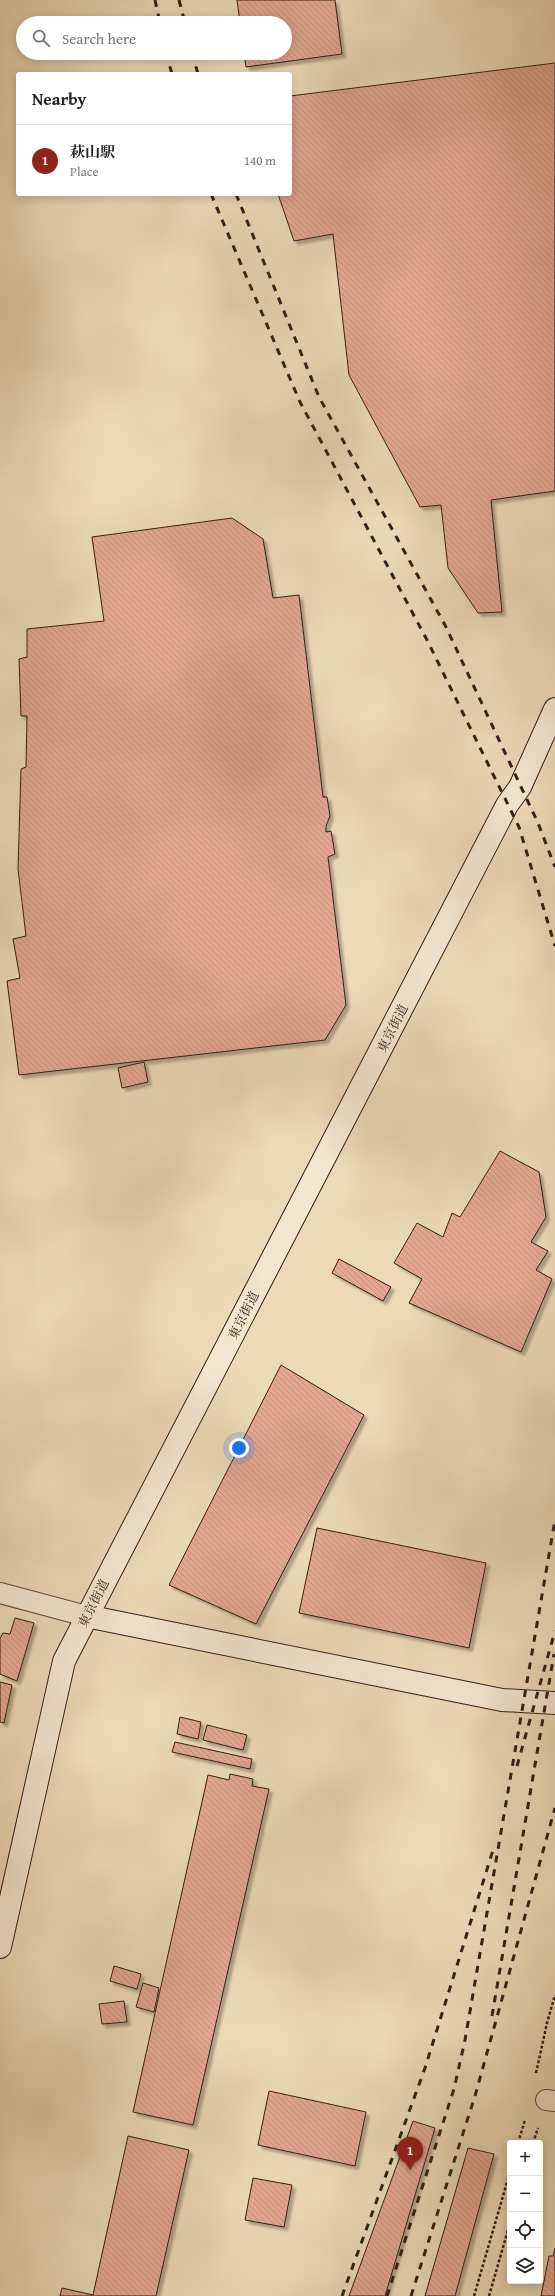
<!DOCTYPE html>
<html lang="en">
<head>
<meta charset="utf-8">
<style>
	:root { --surface:#fff; --page:#f6f6f6; --text:#222; --muted:#767676; --line:#e0e0e0; --accent:#8f2418 }
	body { margin:0; font-family:"Gentium Book Plus","Noto Serif JP",serif; background:var(--page); color:var(--text) }
	.controls { position:absolute; right:12px; bottom:12px; display:grid; overflow:hidden; border-radius:4px; box-shadow:0 2px 10px #0003 }
	.controls button { width:36px; height:36px; display:grid; place-items:center; padding:0; border:0; border-bottom:1px solid var(--line); background:var(--surface); color:var(--text); font:20px sans-serif }
	.you { position:absolute; left:239px; top:1448px; width:14px; height:14px; margin:-10px; border:3px solid #fff; border-radius:50%; background:#1a73e8; box-shadow:0 0 0 6px #1a73e833 }
	.badge { display:grid; place-items:center; width:26px; height:26px; border-radius:50%; background:var(--accent); color:#fff; font-size:13px; font-weight:700 }
	.pin { position:absolute; translate:-50% -33px; filter:drop-shadow(0 1px 2px #0008) }
	.pin::after { content:''; position:absolute; top:21px; width:14px; height:12px; background:inherit; clip-path:polygon(0 0,100% 0,50% 100%) }
	.list { margin:0; padding:0; list-style:none }
	h2 { display:flex; justify-content:space-between; align-items:center; height:52px; margin:0; padding:0 16px; font-size:17px }
	h2 small { font-size:13px; font-weight:400; color:var(--muted) }
	.list li { display:grid; grid-template-columns:26px 1fr auto; gap:12px; align-items:center; box-sizing:border-box; height:72px; padding:0 16px; border-top:1px solid var(--line) }
	.list b { display:block; font-size:15px; white-space:nowrap }
	.list p { margin:0; font-size:13px; white-space:nowrap; color:var(--muted) }
	.list em { font-size:13px; font-style:normal; color:var(--muted) }
	.icon { flex:none; width:22px; height:22px; fill:none; stroke:currentColor; stroke-width:2; stroke-linecap:round; stroke-linejoin:round }
	.map { position:relative; flex:none; width:555px; height:2296px; overflow:hidden }
	.search { position:absolute; background:var(--surface); box-shadow:0 2px 10px #0003; left:16px; top:16px; width:276px; height:44px; display:flex; align-items:center; gap:10px; box-sizing:border-box; padding:0 14px; border-radius:22px; color:var(--muted); font-size:15px }
	.panel { position:absolute; background:var(--surface); box-shadow:0 2px 10px #0003; left:16px; top:72px; width:276px; height:124px; border-radius:4px }
	.map>svg:first-child { display:block }
	.building { fill:url(#building-back-hatch); stroke:#331f17; filter:url(#shadow) }
	.lines { fill:none; stroke-linecap:round; stroke-linejoin:round }
	.lane-casing { stroke:#614e3f; stroke-width:22 }
	.secondary-casing { stroke:#331f17; stroke-width:24 }
	.path { stroke:#331f17; stroke-width:2.5; stroke-dasharray:3 2; stroke-linecap:butt }
	.lane { stroke:#f3e7d0; stroke-width:20 }
	.secondary { stroke:#f3e7d0; stroke-width:22 }
	.rail { stroke:#331f17; stroke-width:3; stroke-dasharray:7 7; stroke-linecap:butt }
	.labels { text-anchor:middle; stroke-width:4; stroke-linejoin:round; paint-order:stroke }
	.street-label { font-size:13px; fill:#331f17; stroke:#f3e7d0 }
</style>
</head>
<body>
<div class="map">
<svg width="555" height="2296" viewBox="0 0 555 2296">
	<defs>
		<pattern id="building-back-hatch" width="6" height="6" patternUnits="userSpaceOnUse"><rect width="6" height="6" fill="#e4a892"/><path d="M-1 5l2 2M0 0l6 6M5-1l2 2" fill="none" stroke="#c4907d"/></pattern>
		<filter id="shadow"><feDropShadow dx="3.5" dy="3.5" stdDeviation="1" flood-color="#0004"/></filter>
	</defs>
	<rect width="100%" height="100%" fill="#ecdab7"/>
	<filter id="stains"><feTurbulence type="fractalNoise" baseFrequency=".005" numOctaves="4"/><feColorMatrix values="0 0 0 0 .2 0 0 0 0 .09 0 0 0 0 .02 0 0 0 .5 -.17"/></filter>
	<radialGradient id="worn" r=".72"><stop offset=".6" stop-color="#630" stop-opacity="0"/><stop offset="1" stop-color="#630" stop-opacity=".3"/></radialGradient>
	<path class="building" d="M237 0H335L342 54 246 67 244 53H285V23H240Z
		M555 63V491L491 500 502 612 478 613 448 568 441 505 420 507 349 375 333 234 294 241 278 194H290V96Z
		M232 518 263 539 273 598 299 595 323 797H327L330 816 326 826V832L331 831 335 854 328 857 346 1005 325 1040 19 1075 7 981 20 978 13 939 26 936 18 869 21 769 26 767 27 716H21L19 659 27 657V629L104 621 92 537Z
		M144 1062 148 1082 122 1088 118 1068Z
		M500 1151 539 1172 546 1217 531 1242 548 1251 536 1270 552 1279 521 1352 409 1303 422 1279 394 1263 417 1223 443 1237 452 1213 460 1217Z
		M339 1259 391 1287 383 1301 332 1273Z
		M281 1365 364 1415 256 1624 169 1585Z
		M317 1528 486 1563 469 1648 299 1613Z
		M15 1618 34 1623 17 1681 0 1674V1638L3 1633 10 1634Z
		M0 1682 12 1685 4 1723 0 1722Z
		M180 1717 201 1722 198 1739 177 1734Z
		M207 1725 247 1735 243 1750 203 1740Z
		M175 1742 252 1759 250 1769 172 1752Z
		M230 1774 253 1779 252 1786 269 1789 193 2125 133 2112 208 1775 229 1780Z
		M114 1966 141 1974 137 1989 110 1981Z
		M143 1983 159 1988 154 2012 136 2007Z
		M124 2001 127 2022 102 2024 99 2004Z
		M269 2091 366 2112 355 2166 258 2145Z
		M413 2121 435 2128 385 2296H349Z
		M128 2136 189 2150 156 2296H60L62 2288 93 2295Z
		M468 2148 494 2154 455 2296H425Z
		M253 2178 292 2185 284 2227 245 2220Z
		M555 2248V2296H541L549 2256H553Z"/>
	<g class="lines">
		<g class="lane-casing">
			<path id="lane" d="M0 1593 86 1616
				M546 2100 555 2101"/>
		</g>
		<g class="secondary-casing">
			<path id="secondary" d="M86 1616 502 1700 555 1703
				M0 1947 64 1661 507 805 520 787 555 709"/>
		</g>
		<path class="path" d="M536 2073 547 2023 555 1995
			M518 2143 525 2120
			M533 2143 538 2128
			M474 2296 510 2172
			M489 2296 510 2223"/>
		<use href="#lane" class="lane"/>
		<use href="#secondary" class="secondary"/>
		<path class="rail" d="M155 0 160 23
			M179 0 185 23
			M166 53 172 74
			M192 53 198 74
			M211 194 300 402 427 640 519 827 555 946
			M236 194 319 397 445 625 538 823 555 867
			M517 1766 555 1631
			M492 2016 554 1654
			M342 2296 425 2068 494 1847
			M387 2296 454 2089 465 2040 555 1520
			M411 2296 475 2096 555 1808"/>
	</g>
	<g class="labels">
		<g class="street-label">
			<text transform="translate(392 1028) rotate(-63)" y="5">東京街道</text>
			<text transform="translate(243 1315) rotate(-63)" y="5">東京街道</text>
			<text transform="translate(93 1603) rotate(-63)" y="5">東京街道</text>
		</g>
	</g>
	<rect width="100%" height="100%" filter="url(#stains)"/>
	<rect width="100%" height="100%" fill="url(#worn)"/>
</svg>
<div class="controls">
<button>+</button>
<button>−</button>
<button><svg class="icon" aria-label="locate" viewBox="0 0 24 24"><circle cx="12" cy="12" r="6"/><path d="M12 2v4M12 18v4M2 12h4M18 12h4"/></svg></button>
<button><svg class="icon" aria-label="layers" viewBox="0 0 24 24"><path d="M12 4l9 5-9 5-9-5zM3 14l9 5 9-5"/></svg></button>
</div>
<div class="you"></div>
<div class="pin badge" style="left:410px;top:2170px">1</div>
<div class="search"><svg class="icon" aria-label="search" viewBox="0 0 24 24"><circle cx="10" cy="10" r="6"/><path d="M15 15l6 6"/></svg>Search here</div>
<section class="panel">
<h2>Nearby<small></small></h2>
<ul class="list">
<li><span class="badge">1</span><div><b>萩山駅</b><p>Place</p></div><em>140 m</em></li>
</ul>
</section>
</div>
</body>
</html>
